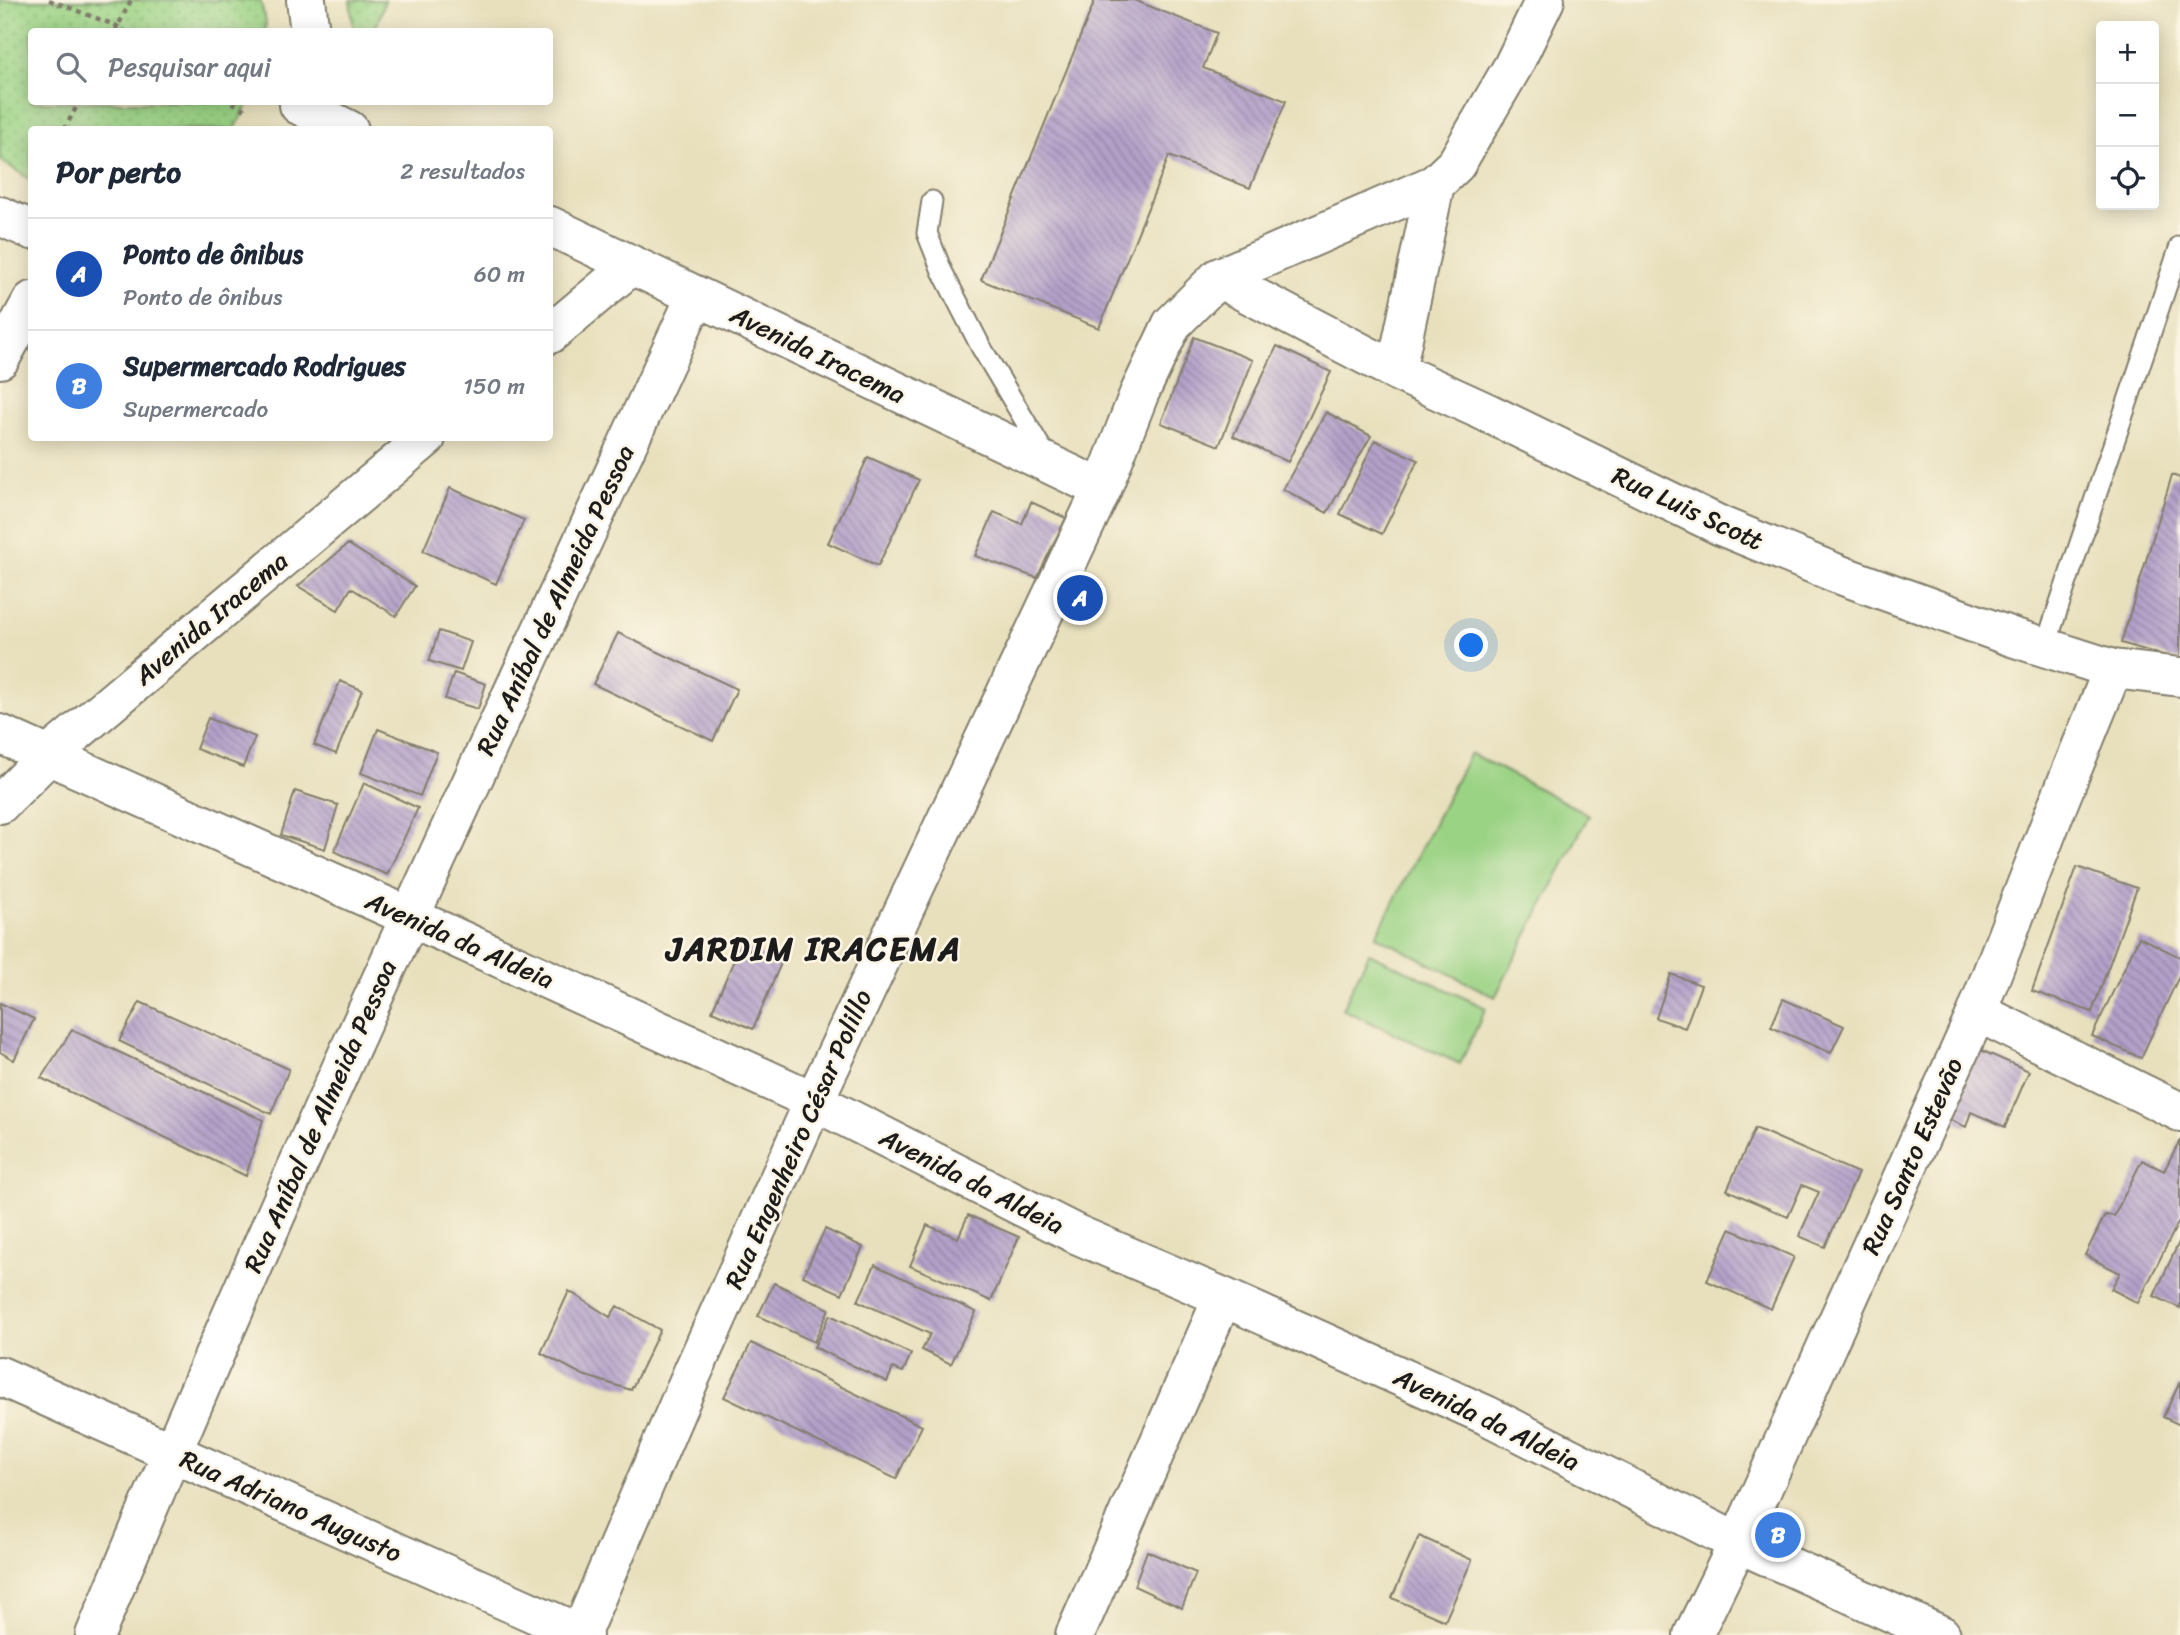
<!DOCTYPE html>
<html lang="pt">
<head>
<meta charset="utf-8">
<style>
	:root { --surface:#fff; --page:#f2f2f3; --text:#1f2937; --muted:#747a83; --line:#e0e1e3; --accent:#c8321e }
	body { margin:0; font-family:Sriracha,sans-serif; background:var(--page); color:var(--text) }
	.controls { position:absolute; right:21px; top:21px; display:grid; overflow:hidden; border-radius:7px; box-shadow:0 4px 18px #0003 }
	.controls button { width:63px; height:63px; display:grid; place-items:center; padding:0; border:0; border-bottom:2px solid var(--line); background:var(--surface); color:var(--text); font:35px sans-serif }
	.you { position:absolute; left:1472px; top:646px; width:24px; height:24px; margin:-18px; border:5px solid #fff; border-radius:50%; background:#1a73e8; box-shadow:0 0 0 10px #1a73e833 }
	.badge { display:grid; place-items:center; width:46px; height:46px; border-radius:50%; background:var(--accent); color:#fff; font-size:23px; font-weight:700 }
	.pin { position:absolute; translate:-50% -50%; border:4px solid #fff; box-shadow:0 2px 7px #0006 }
	.list { margin:0; padding:0; list-style:none }
	h2 { display:flex; justify-content:space-between; align-items:center; height:91px; margin:0; padding:0 28px; font-size:30px }
	h2 small { font-size:23px; font-weight:400; color:var(--muted) }
	.list li { display:grid; grid-template-columns:46px 1fr auto; gap:21px; align-items:center; box-sizing:border-box; height:112px; padding:0 28px; border-top:2px solid var(--line) }
	.list b { display:block; font-size:26px; white-space:nowrap }
	.list p { margin:0; font-size:23px; white-space:nowrap; color:var(--muted) }
	.list em { font-size:23px; font-style:normal; color:var(--muted) }
	.icon { flex:none; width:38px; height:38px; fill:none; stroke:currentColor; stroke-width:2; stroke-linecap:round; stroke-linejoin:round }
	.map { position:relative; flex:none; width:2180px; height:1635px; overflow:hidden }
	.search { position:absolute; background:var(--surface); box-shadow:0 4px 18px #0003; left:28px; top:28px; width:525px; height:77px; display:flex; align-items:center; gap:18px; box-sizing:border-box; padding:0 24px; border-radius:7px; color:var(--muted); font-size:26px }
	.panel { position:absolute; background:var(--surface); box-shadow:0 4px 18px #0003; left:28px; top:126px; width:525px; height:315px; border-radius:7px }
	.map>svg:first-child { display:block }
	.grass { fill:url(#grass-dots); stroke:#5c7850; stroke-width:2 }
	.garden { fill:#9bd385; stroke:#5c7850; stroke-width:2 }
	.building { fill:url(#building-back-hatch) }
	.lines { fill:none; stroke-linecap:round; stroke-linejoin:round }
	.lane-casing { stroke:#827e6c; stroke-width:23 }
	.street-casing { stroke:#827e6c; stroke-width:42 }
	.path { stroke:#827e6c; stroke-width:4.5; stroke-dasharray:5 5; stroke-linecap:butt }
	.lane { stroke:#fff; stroke-width:19 }
	.street { stroke:#fff; stroke-width:38 }
	.labels { text-anchor:middle; stroke-width:5; stroke-linejoin:round; paint-order:stroke }
	.street-label { font-size:26px; fill:#1c1c1c; stroke:#fcf5e5 }
	.district-label { font-size:33px; font-weight:bold; letter-spacing:2px; fill:#1c1c1c; stroke:#fcf5e5 }
</style>
</head>
<body>
<div class="map">
<svg width="2180" height="1635" viewBox="0 0 2180 1635">
	<defs>
		<pattern id="grass-dots" width="8" height="8" patternUnits="userSpaceOnUse" patternTransform="scale(1.75)"><rect width="8" height="8" fill="#9bd385"/><path d="M2 2h.1M6 6h.1" fill="none" stroke="#85b572" stroke-width="1.8" stroke-linecap="round"/></pattern>
		<pattern id="building-back-hatch" width="6" height="6" patternUnits="userSpaceOnUse" patternTransform="scale(1.75)"><rect width="6" height="6" fill="#b4a1ca"/><path d="M-1 5l2 2M0 0l6 6M5-1l2 2" fill="none" stroke="#9282a3"/></pattern>
	</defs>
	<rect width="100%" height="100%" fill="#fcf5e5"/>
	<filter id="ink" filterUnits="userSpaceOnUse"><feTurbulence type="fractalNoise" baseFrequency=".0143" numOctaves="2"/><feDisplacementMap in="SourceGraphic" scale="14" xChannelSelector="R" yChannelSelector="G"/><feConvolveMatrix kernelMatrix="1 2 1 2 8 2 1 2 1" color-interpolation-filters="sRGB"/></filter>
	<filter id="wash" filterUnits="userSpaceOnUse"><feTurbulence type="fractalNoise" baseFrequency=".00686" numOctaves="4" result="noise"/><feDisplacementMap in="SourceGraphic" scale="28" xChannelSelector="R" yChannelSelector="G"/><feGaussianBlur stdDeviation="1.57" result="paint"/><feColorMatrix in="noise" values="0 0 0 0 0 0 0 0 0 0 0 0 0 0 0 0 0 1.4 0 .05"/><feComposite in="paint" operator="in"/></filter>
	<g filter="url(#wash)">
		<rect width="100%" height="100%" fill="#e8e0bd"/>
		<path class="grass" d="M0 0H260L266 22 265 31 32 32V102H249L235 129 32 130 31 180 0 160Z
			M350 0H385L375 31H354Z"/>
		<path class="garden" d="M1470 753 1589 815 1495 997 1376 936Z
			M1369 953 1486 1008 1460 1064 1342 1009Z"/>
		<g id="blocks">
			<path class="building" d="M1095 0H1134L1217 33 1203 68 1286 101 1250 188 1169 156 1099 328 981 280Z
				M1194 337 1253 360 1219 446 1161 423Z
				M1277 346 1331 372 1288 462 1233 436Z
				M1326 412 1371 436 1327 513 1283 489Z
				M1375 440 1418 460 1382 534 1340 514Z
				M868 457 919 480 878 566 828 543Z
				M2172 475 2180 478V660L2121 643Z
				M450 488 524 520 496 584 423 551Z
				M1031 502 1066 518 1037 578 975 556 994 512 1022 524Z
				M348 544 415 586 396 616 351 588 338 610 298 586Z
				M439 631 471 642 461 671 429 661Z
				M618 633 737 689 713 741 593 684Z
				M454 673 486 684 478 709 445 699Z
				M340 681 362 690 336 754 314 745Z
				M208 718 255 737 243 767 196 749Z
				M378 729 437 752 420 796 361 773Z
				M364 783 418 808 387 875 334 851Z
				M295 791 338 805 325 849 281 835Z
				M2077 867 2137 888 2092 1012 2032 991Z
				M2139 937 2180 957V974L2141 1058 2092 1036Z
				M740 946 781 963 753 1029 712 1011Z
				M1671 974 1701 985 1685 1028 1656 1018Z
				M1783 999 1844 1026 1831 1053 1771 1027Z
				M140 1002 289 1069 271 1114 119 1041Z
				M0 1003 34 1019 14 1060 0 1052Z
				M72 1030 263 1120 246 1176 41 1078Z
				M1976 1048 2029 1071 2005 1127 1971 1112 1966 1127 1946 1118Z
				M1755 1128 1858 1173 1825 1247 1799 1236 1819 1192 1802 1185 1788 1217 1727 1190Z
				M2180 1140V1219L2138 1303 2111 1289 2120 1273 2085 1255 2105 1215 2114 1216 2142 1160 2164 1171Z
				M968 1215 1019 1237 991 1301 910 1266 927 1225 958 1238Z
				M825 1229 863 1247 842 1294 803 1276Z
				M1730 1229 1794 1257 1771 1309 1707 1281Z
				M2180 1240V1308L2154 1296Z
				M875 1265 976 1312 951 1364 922 1350 930 1334 858 1301Z
				M774 1283 829 1309 814 1342 758 1316Z
				M569 1291 610 1317 617 1306 660 1330 631 1390 583 1375 541 1353Z
				M830 1315 911 1354 903 1372 893 1368 887 1382 814 1347Z
				M751 1343 922 1426 896 1479 724 1397Z
				M2180 1382V1425L2163 1417Z
				M1419 1536 1472 1560 1445 1621 1392 1598Z
				M1147 1551 1196 1573 1182 1608 1134 1586Z"/>
		</g>
	</g>
	<g filter="url(#ink)">
		<use href="#blocks" fill-opacity="0" stroke="#827e6c" stroke-width="2"/>
		<g class="lines">
			<g class="lane-casing">
				<path id="lane" d="M932 201 927 233 942 271 981 347 1046 456
					M2045 647 2180 246"/>
			</g>
			<g class="street-casing">
				<path id="street" d="M306 0 310 32
					M299 105 349 130
					M0 216 32 230
					M550 226 1102 489
					M1218 278 1396 371 1488 413 1721 526 1838 574 2012 637 2113 669 2180 677
					M550 334 632 265
					M0 359 32 301
					M1396 371 1435 184
					M0 734 408 916 814 1101 1076 1234 1223 1297 1486 1415 1738 1543 1941 1635
					M0 804 48 756 426 438
					M1977 1012 2180 1112
					M0 1376 583 1635
					M95 1635C283 1183 491 740 696 296
					M580 1635 691 1376 814 1101 1102 489 1139 394 1172 324 1218 278 1435 184 1456 164 1513 66 1545 0
					M1075 1635 1223 1297
					M1693 1635 1738 1543 1977 1012 2054 814 2113 669"/>
			</g>
			<path class="path" d="M49 0 117 26 126 32
				M115 32 131 0
				M232 102 245 110
				M64 130 79 102"/>
			<use href="#lane" class="lane"/>
			<use href="#street" class="street"/>
		</g>
	</g>
	<g class="labels">
		<g class="street-label">
			<text transform="translate(818 354) rotate(26)" y="9">Avenida Iracema</text>
			<text transform="translate(1688 508) rotate(25)" y="9">Rua Luis Scott</text>
			<text transform="translate(555 600) rotate(-65)" y="9">Rua Aníbal de Almeida Pessoa</text>
			<text transform="translate(211 618) rotate(-40)" y="9">Avenida Iracema</text>
			<text transform="translate(460 940) rotate(24)" y="9">Avenida da Aldeia</text>
			<text transform="translate(320 1116) rotate(-66)" y="9">Rua Aníbal de Almeida Pessoa</text>
			<text transform="translate(798 1139) rotate(-66)" y="9">Rua Engenheiro César Polillo</text>
			<text transform="translate(1912 1156) rotate(-66)" y="9">Rua Santo Estevão</text>
			<text transform="translate(972 1181) rotate(27)" y="9">Avenida da Aldeia</text>
			<text transform="translate(1487 1419) rotate(26)" y="9">Avenida da Aldeia</text>
			<text transform="translate(291 1506) rotate(24)" y="9">Rua Adriano Augusto</text>
		</g>
		<g class="district-label">
			<text x="814" y="960">JARDIM IRACEMA</text>
		</g>
	</g>
</svg>
<div class="controls">
<button>+</button>
<button>−</button>
<button><svg class="icon" aria-label="locate" viewBox="0 0 24 24"><circle cx="12" cy="12" r="6"/><path d="M12 2v4M12 18v4M2 12h4M18 12h4"/></svg></button>
</div>
<div class="you"></div>
<div class="pin badge" style="left:1080px;top:598px;background:#1a4fb4">A</div>
<div class="pin badge" style="left:1778px;top:1535px;background:#3f7fe0">B</div>
<div class="search"><svg class="icon" aria-label="search" viewBox="0 0 24 24"><circle cx="10" cy="10" r="6"/><path d="M15 15l6 6"/></svg>Pesquisar aqui</div>
<section class="panel">
<h2>Por perto<small>2 resultados</small></h2>
<ul class="list">
<li><span class="badge" style="background:#1a4fb4">A</span><div><b>Ponto de ônibus</b><p>Ponto de ônibus</p></div><em>60 m</em></li>
<li><span class="badge" style="background:#3f7fe0">B</span><div><b>Supermercado Rodrigues</b><p>Supermercado</p></div><em>150 m</em></li>
</ul>
</section>
</div>
</body>
</html>
